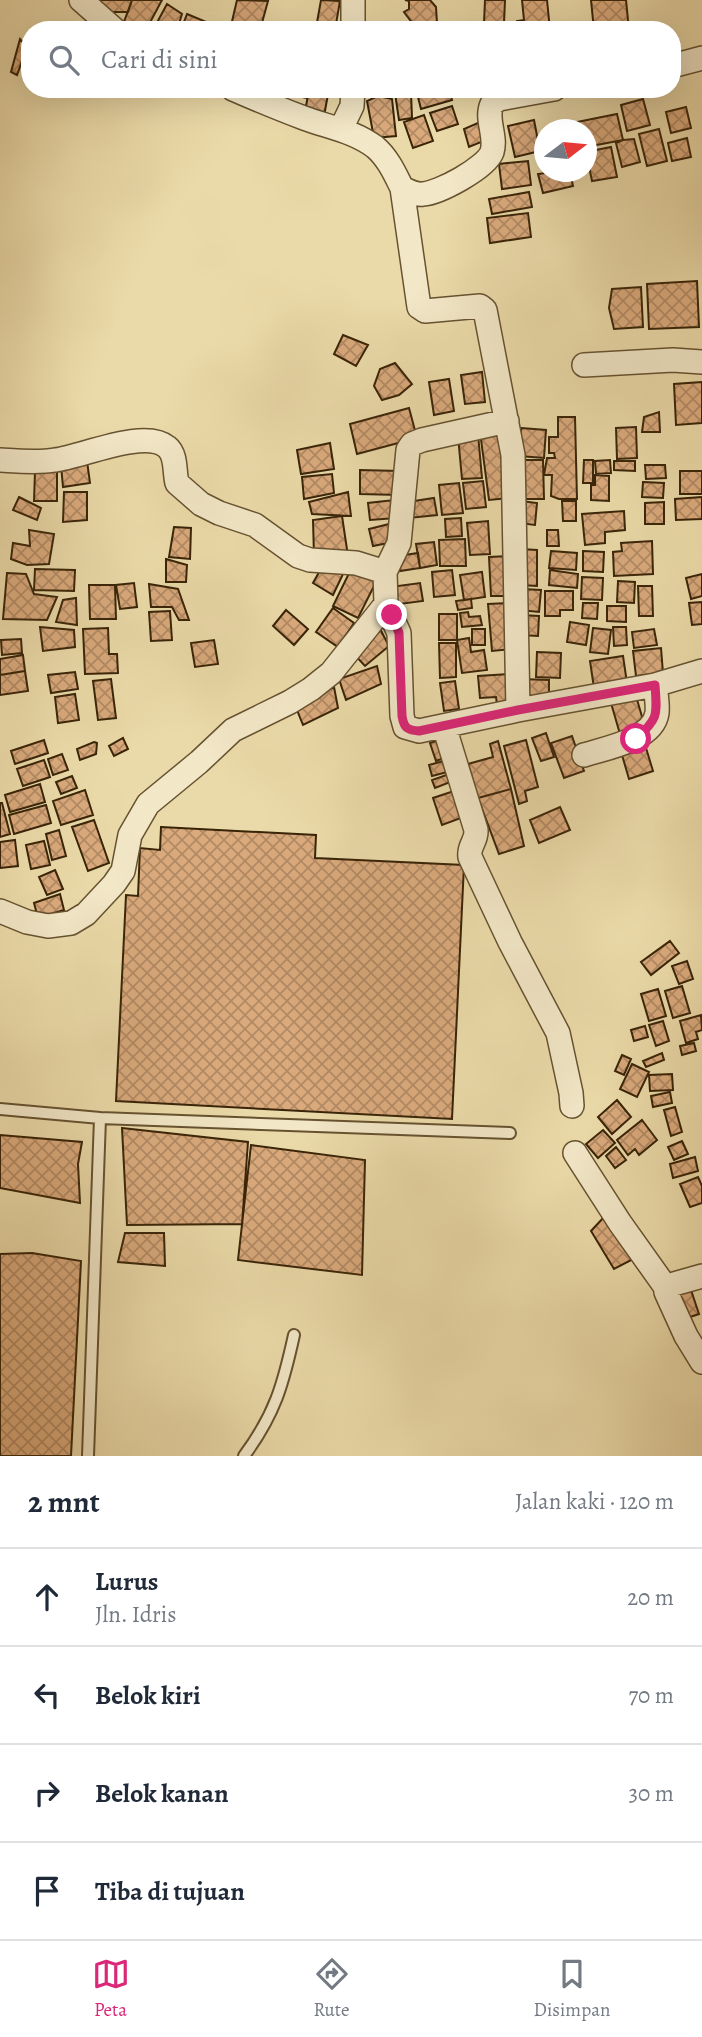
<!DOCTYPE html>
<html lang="id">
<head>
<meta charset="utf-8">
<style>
	:root { --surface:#fff; --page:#f2f2f3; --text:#1f2937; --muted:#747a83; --line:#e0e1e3; --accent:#db2777 }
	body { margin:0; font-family:Alegreya,serif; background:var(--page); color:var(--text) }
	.compass { position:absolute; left:534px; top:119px; width:63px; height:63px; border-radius:50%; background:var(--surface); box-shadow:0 7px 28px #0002; rotate:74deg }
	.stop { position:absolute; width:21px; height:21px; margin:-16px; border:5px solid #db2777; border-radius:50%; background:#fff }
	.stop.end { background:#db2777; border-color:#fff; box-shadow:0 2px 7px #0008 }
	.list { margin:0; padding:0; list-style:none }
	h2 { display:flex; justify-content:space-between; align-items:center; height:91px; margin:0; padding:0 28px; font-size:30px }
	h2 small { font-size:23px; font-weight:400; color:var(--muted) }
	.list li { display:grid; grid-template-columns:46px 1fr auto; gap:21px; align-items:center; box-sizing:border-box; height:98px; padding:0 28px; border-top:2px solid var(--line) }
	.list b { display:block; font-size:26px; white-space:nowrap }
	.list p { margin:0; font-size:23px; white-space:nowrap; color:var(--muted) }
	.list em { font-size:23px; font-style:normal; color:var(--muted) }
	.icon { flex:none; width:38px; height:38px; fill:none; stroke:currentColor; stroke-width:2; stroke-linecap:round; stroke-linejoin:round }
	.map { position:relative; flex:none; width:702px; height:1456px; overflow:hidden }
	.search { position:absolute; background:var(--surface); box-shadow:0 7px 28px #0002; left:21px; right:21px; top:21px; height:77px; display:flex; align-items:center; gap:18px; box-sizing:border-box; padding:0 24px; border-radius:28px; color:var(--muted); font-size:26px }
	.sheet { height:483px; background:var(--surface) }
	nav { display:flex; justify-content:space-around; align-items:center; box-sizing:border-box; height:98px; border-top:2px solid var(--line); background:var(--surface); font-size:19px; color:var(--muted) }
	nav a { display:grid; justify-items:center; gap:4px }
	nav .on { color:var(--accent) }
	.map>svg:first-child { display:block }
	.building { fill:url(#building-cross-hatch); stroke:#392408; stroke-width:2 }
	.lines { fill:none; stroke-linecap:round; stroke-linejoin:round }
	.lane-casing { stroke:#665230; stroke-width:14 }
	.street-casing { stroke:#665230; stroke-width:26 }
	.lane { stroke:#f2e7c7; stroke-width:10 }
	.street { stroke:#f2e7c7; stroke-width:23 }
	.route { stroke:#db2777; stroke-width:9 }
</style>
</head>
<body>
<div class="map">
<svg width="702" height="1456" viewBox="0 0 702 1456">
	<defs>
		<pattern id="building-cross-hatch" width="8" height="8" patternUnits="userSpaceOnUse" patternTransform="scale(1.75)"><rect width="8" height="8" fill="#daaa7c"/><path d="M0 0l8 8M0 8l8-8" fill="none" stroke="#b28a64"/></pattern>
	</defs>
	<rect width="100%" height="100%" fill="#ebdaa9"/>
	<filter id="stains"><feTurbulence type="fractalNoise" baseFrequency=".00286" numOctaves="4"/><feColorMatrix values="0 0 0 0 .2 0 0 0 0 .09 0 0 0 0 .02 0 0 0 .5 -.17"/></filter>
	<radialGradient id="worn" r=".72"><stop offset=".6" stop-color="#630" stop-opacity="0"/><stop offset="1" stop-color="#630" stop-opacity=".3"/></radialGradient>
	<path class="building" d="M93 0H132L128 12H105Z
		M132 0H162L146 30H121Z
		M237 0 268 1 260 30H230Z
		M321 0 340 1 335 30 316 28Z
		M405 0H430L436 7 437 23 428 29 420 23 413 24 404 12 409 9V1Z
		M485 0H505L504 23H484Z
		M522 0H547L550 30H518L517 21 524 20Z
		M591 0H626L629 30H594Z
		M167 4 182 14 177 30H153Z
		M187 14 216 26 215 30H181Z
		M20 39 27 47 17 75 11 72Z
		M289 89H309L307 98 288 94Z
		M309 89H329L324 116 305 112Z
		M416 89H449L452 100 421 109Z
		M395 93H411L412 118 399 120Z
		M378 96 392 99 396 136 374 138 367 101Z
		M643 99 650 125 627 131 621 105Z
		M452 106 458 124 437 131 430 113Z
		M686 107 691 128 671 133 666 112Z
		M617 114 623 140 586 147V130H579L577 122Z
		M424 115 433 141 413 148 404 122Z
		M534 120 540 151 515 157 508 126Z
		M480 122 486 140 469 147 464 129Z
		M659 129 667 161 647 166 639 134Z
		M687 138 691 157 672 161 668 143Z
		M634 139 640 162 622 167 616 143 623 140Z
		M611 147 617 177 592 181 586 152Z
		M528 161 531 185 502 189 499 164Z
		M546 173 570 172 573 186 543 193 538 174Z
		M529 192 532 207 492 214 489 199Z
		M528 213 531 237 490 243 487 218Z
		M697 281 699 327 649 329 647 284Z
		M641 287 643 327 614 329 609 308 612 289Z
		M343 335 368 345 356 366 334 354Z
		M395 363 412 384 399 395 382 400 374 386 380 369Z
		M482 372 485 402 465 404 461 375Z
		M449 379 454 411 434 415 429 382Z
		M702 382V423L676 425 674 384Z
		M409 408 417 438 357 454 350 424Z
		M659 412 660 432H642L644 417Z
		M558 417H575L577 499H559L551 496 552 475H544L547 458H555L554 453H549V437H558Z
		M636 427 637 458 617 459 616 428Z
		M521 428 546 430 544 458 519 456Z
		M501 430 509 498 489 500 480 432Z
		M478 434 482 478 462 479 458 436Z
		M330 443 334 469 301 474 297 450Z
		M517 460H543L544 499H518Z
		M584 460H593V483H583Z
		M610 460 611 473 596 474 595 461Z
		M87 461 90 483 63 487 61 465Z
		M614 461H635V471L614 470Z
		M645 465H665L666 478 646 479Z
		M360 470 400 471 399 495 360 494Z
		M680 471H702V494H680Z
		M35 472H57V501H34Z
		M332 474 334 493 304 499 302 477Z
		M595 475 609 476V501L591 500V485H595Z
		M483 481 486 507 466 509 463 483Z
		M643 482 664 483 663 498 642 497Z
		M459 483 463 513 442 515 439 485Z
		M64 492H87V520L63 522Z
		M348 492 351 516 312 514 309 502Z
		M19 497 41 508 37 520 13 510Z
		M702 497V519L676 520 675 499Z
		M434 498 437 515 409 518 407 502Z
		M394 500 396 518 370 520 368 503Z
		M521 501 537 503 535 525 518 523Z
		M562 501H576V521H563Z
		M664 502V524H645V503Z
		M624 511 625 530 605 532V543L585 545 582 514Z
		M342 516 348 556H314L313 520Z
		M461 518 462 536 446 537 445 519Z
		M488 521 490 554 470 555 467 523Z
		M389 524 393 542 373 546 369 529Z
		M174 527 191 528 190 559 169 557Z
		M29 530 54 534 49 564 27 565 11 559 13 543 30 546Z
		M547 530H558L559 546H547Z
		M465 539 466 566H440L439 540Z
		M652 541 653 574 614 576 613 552 622 551 621 543Z
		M434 542 437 565 420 568 416 544Z
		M520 549 537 550V586L520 585Z
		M551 551 577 553 576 570 549 568Z
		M583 551 604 552 603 572 583 571Z
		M418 553 420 568 400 571 398 556Z
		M509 556 510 596H491L489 557Z
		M166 559 187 565 186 582H166Z
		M322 567 343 574 333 595 313 583Z
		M352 567 377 580 358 618 333 606Z
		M35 569 75 570 74 591 34 590Z
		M452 570 455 595 434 597 432 572Z
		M550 570 578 574 577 588 549 585Z
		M482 572 485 597 464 600 460 575Z
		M7 573 26 574 34 594 57 597 47 620 3 619Z
		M702 574V596L691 599 686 578Z
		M582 577 603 578 602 600 581 599Z
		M618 581 635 582 634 603 617 602Z
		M134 583 137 607 120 609 116 585Z
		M420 583 423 601 392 605 390 587Z
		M149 584 178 589 189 620H179L172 607H151Z
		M89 585H115L116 619H90Z
		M638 586H652L653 616H639Z
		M522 589 541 590 539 612 520 610Z
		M545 591H573V610H560V616H545Z
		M76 598 77 625 56 622 63 600Z
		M471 599 472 608 458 610 456 601Z
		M702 602V624L692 625 689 603Z
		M508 603 513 649 492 651 488 604Z
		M583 603H598L597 619 582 618Z
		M607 606H626V622L607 621Z
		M333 608 354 623 338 647 316 632Z
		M286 610 308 629 294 645 273 626Z
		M170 611 172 640 151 641 149 612Z
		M468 612 469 617 480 616 482 625 462 627 460 613Z
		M439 614H457V640H439Z
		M521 615 539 616 538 636 520 635Z
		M570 622 589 625 586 645 567 642Z
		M40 627 74 630 75 647 43 651Z
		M379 627 389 646 365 666 352 652Z
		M613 627H626L627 645 614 646Z
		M108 628 109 654H117L118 673 85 674 83 629Z
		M593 628 611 630 608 654 590 652Z
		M472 629H485V645H472Z
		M654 629 657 645 634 648 632 632Z
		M469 638 471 652 484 650 487 670 462 673 457 640Z
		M21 639 22 653 2 655 1 640Z
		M214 640 218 664 195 667 191 643Z
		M439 643H456V677L440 678Z
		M661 648 663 673 636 676 633 651Z
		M537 652 561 653 560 678 536 677Z
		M23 655 25 671 0 675V659Z
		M623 656 627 683 594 688 590 661Z
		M377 666 381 684 346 700 339 679Z
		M25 671 28 691 0 695V675Z
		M75 672 78 689 51 693 48 675Z
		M509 674 511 703 497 704 496 697 480 698 478 676Z
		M111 679 116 718 98 720 93 681Z
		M521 679 549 680V699H521Z
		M455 681 459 709 444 711 440 683Z
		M334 687 338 708 303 725 295 705Z
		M75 694 79 720 58 723 55 697Z
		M636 696 645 727 620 734 611 703Z
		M546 733 554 757 541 761 532 738Z
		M572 736 584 771 564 778 551 743Z
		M123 738 128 749 114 756 109 746Z
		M444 738 450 756 436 761 430 743Z
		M44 740 48 753 15 764 11 751Z
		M526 740 538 787 525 791 527 801 519 804 504 746Z
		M498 741 511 789 478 798 468 764 493 757 490 744Z
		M94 742 97 743 96 754 80 760 77 749Z
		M646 748 653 771 629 779 622 755Z
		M62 754 68 770 53 775 48 759Z
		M451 759 455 770 432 776 429 765Z
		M44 760 50 777 23 786 17 769Z
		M455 772 458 779 435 788 432 780Z
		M72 776 77 788 61 794 56 782Z
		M40 784 45 802 10 812 5 795Z
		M460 789 469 815 442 825 433 798Z
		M511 789 524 846 499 854 478 798Z
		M85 790 93 815 61 825 53 801Z
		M0 803H2L10 834 0 837Z
		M46 805 51 823 14 834 9 815Z
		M560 807 570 830 539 843 530 820Z
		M94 820 109 863 88 871 72 827Z
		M161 827 316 835 315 858 464 865 452 1119 116 1101 126 895 138 896 140 848 160 850Z
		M59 830 66 856 52 860 46 834Z
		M15 840 18 866 0 868V842Z
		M44 841 50 865 31 869 26 845Z
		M55 870 63 889 47 895 39 877Z
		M60 894 64 910 38 918 34 903Z
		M670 941 679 953 651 975 641 962Z
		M687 961 693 979 679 984 672 966Z
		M682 986 690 1013 673 1018 665 991Z
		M658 989 666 1016 649 1021 641 994Z
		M701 1015 702 1030 696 1032 698 1039 686 1043 680 1021Z
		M663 1021 669 1041 656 1046 649 1025Z
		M645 1026 648 1037 634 1041 631 1030Z
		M694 1043 696 1051 682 1055 680 1046Z
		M662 1053 664 1060 646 1067 643 1061Z
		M622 1055 631 1059 624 1075 615 1071Z
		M632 1064 649 1072 637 1097 620 1089Z
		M672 1074 673 1090 650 1091 649 1075Z
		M670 1092 672 1103 653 1107 651 1096Z
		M617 1100 631 1117 612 1134 598 1117Z
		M675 1107 682 1132 671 1136 664 1110Z
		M642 1120 657 1140 639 1155 635 1149 628 1155 617 1140Z
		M122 1128 248 1142 242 1224 127 1225Z
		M603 1130 615 1143 598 1158 586 1144Z
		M0 1135 82 1142 78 1164 80 1203 0 1188Z
		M682 1141 688 1154 674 1160 668 1147Z
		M251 1145 365 1160 362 1275 238 1260Z
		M616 1147 626 1160 615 1168 606 1156Z
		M695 1157 698 1171 673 1178 670 1164Z
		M698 1177 702 1186V1203L690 1207 680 1184Z
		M605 1216 641 1255 614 1269 591 1231Z
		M125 1233H164L165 1266 118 1262Z
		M32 1253 81 1261 71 1456H0V1254Z
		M689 1284 699 1314 681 1320 671 1289Z"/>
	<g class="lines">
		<g class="lane-casing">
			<path id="lane" d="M0 1109 100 1118
				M88 1456 100 1118 510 1133
				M244 1456C275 1414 283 1385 294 1335"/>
		</g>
		<g class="street-casing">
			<path id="street" d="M81 0 115 30
				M353 0V30
				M672 66 702 58
				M233 89C256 99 280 109 304 118 328 127 354 131 375 147 388 158 395 174 402 188 409 191 415 195 423 194 439 193 486 168 492 152 497 136 485 119 492 104L499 99 554 89
				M341 129 352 106 353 89
				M402 188 419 307 425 311 480 306 485 310 513 455 518 710
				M584 365 673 360 702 362
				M507 421 422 440 412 444 408 450 399 543 385 572 386 604 399 633 402 716 405 727 419 731 518 710 655 685
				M0 460C18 461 37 463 55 460 81 457 145 428 167 447 177 455 174 472 177 483L201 504 219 513 255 525 298 556 310 560 356 563 385 572
				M444 726 476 830C477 841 468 846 470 857L510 942 558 1033 571 1093 572 1106
				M584 755C606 748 653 740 657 713 658 704 656 694 655 685L702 671
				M0 911 27 922 48 926 71 923 86 914 114 884 123 871 130 835 148 804 199 762 233 730 290 702 311 689 331 673 386 604
				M575 1153 620 1223 667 1289
				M702 1276 674 1284 666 1292 686 1336 702 1362"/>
		</g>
		<use href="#lane" class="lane"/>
		<use href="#street" class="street"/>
	</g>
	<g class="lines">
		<path class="route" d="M392 615 399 633 402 716C404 728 407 730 419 731L518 710 655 685C657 715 659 718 636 739"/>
	</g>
	<rect width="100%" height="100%" filter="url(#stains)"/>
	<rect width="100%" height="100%" fill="url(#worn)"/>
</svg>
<svg class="compass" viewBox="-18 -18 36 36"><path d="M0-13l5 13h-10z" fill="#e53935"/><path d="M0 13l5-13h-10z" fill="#747a83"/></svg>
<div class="stop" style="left:636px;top:739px"></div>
<div class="stop end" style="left:392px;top:615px"></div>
<div class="search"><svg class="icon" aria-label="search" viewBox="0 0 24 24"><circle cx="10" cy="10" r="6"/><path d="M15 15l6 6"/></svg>Cari di sini</div>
</div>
<section class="sheet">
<h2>2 mnt<small>Jalan kaki · 120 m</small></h2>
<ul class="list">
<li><svg class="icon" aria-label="ahead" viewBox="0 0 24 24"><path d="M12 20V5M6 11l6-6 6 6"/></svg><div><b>Lurus</b><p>Jln. Idris</p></div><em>20 m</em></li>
<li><svg class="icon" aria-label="left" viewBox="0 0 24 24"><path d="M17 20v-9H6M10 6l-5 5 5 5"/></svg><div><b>Belok kiri</b></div><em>70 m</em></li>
<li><svg class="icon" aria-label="right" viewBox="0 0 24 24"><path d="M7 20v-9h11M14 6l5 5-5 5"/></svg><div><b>Belok kanan</b></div><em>30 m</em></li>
<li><svg class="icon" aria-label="arrive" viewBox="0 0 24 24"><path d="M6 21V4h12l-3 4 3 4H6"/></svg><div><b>Tiba di tujuan</b></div></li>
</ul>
</section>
<nav>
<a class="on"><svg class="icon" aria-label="map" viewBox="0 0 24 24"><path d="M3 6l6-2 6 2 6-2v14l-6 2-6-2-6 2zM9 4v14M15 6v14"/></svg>Peta</a>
<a><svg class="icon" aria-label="directions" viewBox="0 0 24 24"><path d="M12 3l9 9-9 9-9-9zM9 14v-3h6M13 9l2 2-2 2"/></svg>Rute</a>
<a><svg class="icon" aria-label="saved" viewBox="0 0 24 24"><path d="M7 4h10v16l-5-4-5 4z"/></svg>Disimpan</a>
</nav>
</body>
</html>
